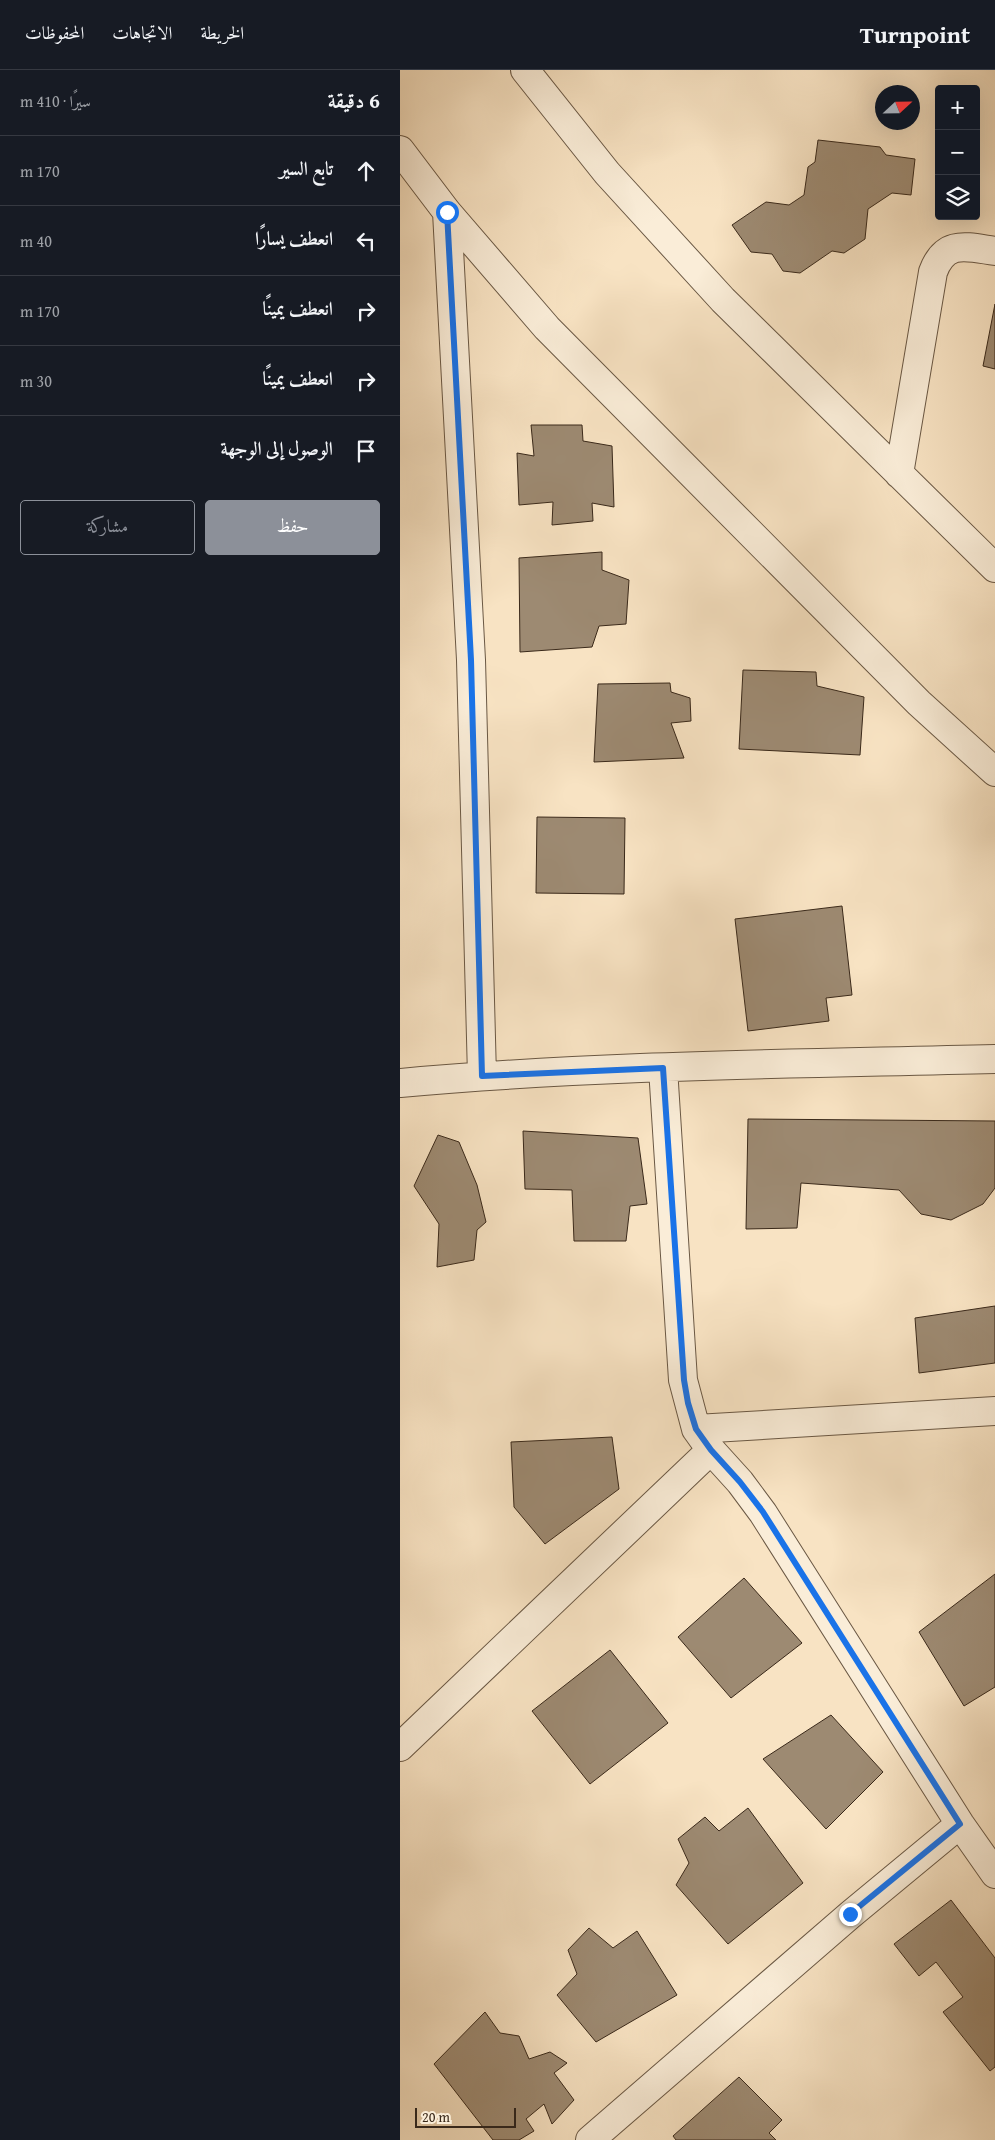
<!DOCTYPE html>
<html lang="ar">
<head>
<meta charset="utf-8">
<style>
	:root { --surface:#171b24; --page:#20242c; --text:#f1f3f6; --muted:#9ea1a6; --line:#363941; --accent:#8c9099 }
	body { margin:0; font-family:"Gentium Book Plus",Amiri,serif; background:var(--page); color:var(--text); direction:rtl }
	.controls { position:absolute; right:15px; top:15px; display:grid; overflow:hidden; border-radius:5px; box-shadow:0 5px 20px #0002 }
	.controls button { width:45px; height:45px; display:grid; place-items:center; padding:0; border:0; border-bottom:1px solid var(--line); background:var(--surface); color:var(--text); font:25px sans-serif }
	.compass { position:absolute; left:475px; top:15px; width:45px; height:45px; border-radius:50%; background:var(--surface); box-shadow:0 5px 20px #0002; rotate:68deg }
	.scale { position:absolute; left:15px; bottom:12px; width:101px; box-sizing:border-box; padding-left:5px; border:2px solid #3a291a; border-top:0; font-size:14px; line-height:18px; white-space:nowrap; color:#3a291a; -webkit-text-stroke:4px #faedd8; paint-order:stroke }
	.stop { position:absolute; width:15px; height:15px; margin:-11px; border:4px solid #1a73e8; border-radius:50%; background:#fff }
	.stop.end { background:#1a73e8; border-color:#fff; box-shadow:0 1px 5px #0008 }
	.list { margin:0; padding:0; list-style:none }
	h2 { display:flex; justify-content:space-between; align-items:center; height:65px; margin:0; padding:0 20px; font-size:21px }
	h2 small { font-size:16px; font-weight:400; color:var(--muted) }
	.list li { display:grid; grid-template-columns:32px 1fr auto; gap:15px; align-items:center; box-sizing:border-box; height:70px; padding:0 20px; border-top:1px solid var(--line) }
	.list b { display:block; font-size:19px; white-space:nowrap }
	.list em { font-size:16px; font-style:normal; color:var(--muted) }
	.actions { display:flex; gap:10px; padding:15px 20px }
	.actions a { flex:1; padding:11px 0; border:1px solid var(--accent); border-radius:5px; text-align:center; font-size:18px; color:var(--accent) }
	.actions .main { background:var(--accent); color:#fff }
	.icon { flex:none; width:28px; height:28px; fill:none; stroke:currentColor; stroke-width:2; stroke-linecap:round; stroke-linejoin:round }
	.map { position:relative; flex:none; width:595px; height:2070px; overflow:hidden; direction:ltr }
	header { display:flex; align-items:center; gap:30px; box-sizing:border-box; height:70px; padding:0 25px; background:var(--surface); border-bottom:1px solid var(--line) }
	header strong { font-size:24px }
	nav { display:flex; gap:28px; margin-inline-start:auto; font-size:18px }
	main { display:flex }
	aside { flex:1; background:var(--surface) }
	.map>svg:first-child { display:block }
	.building { fill:#9d8a72; stroke:#3a291a }
	.lines { fill:none; stroke-linecap:round; stroke-linejoin:round }
	.minor-casing { stroke:#6a5844; stroke-width:30 }
	.minor { stroke:#faedd8; stroke-width:28 }
	.route { stroke:#1a73e8; stroke-width:6 }
</style>
</head>
<body>
<header>
<strong>Turnpoint</strong>
<nav><a>الخريطة</a><a>الاتجاهات</a><a>المحفوظات</a></nav>
</header>
<main>
<div class="map">
<svg width="595" height="2070" viewBox="0 0 595 2070">
	<rect width="100%" height="100%" fill="#f8e3c3"/>
	<filter id="stains"><feTurbulence type="fractalNoise" baseFrequency=".004" numOctaves="4"/><feColorMatrix values="0 0 0 0 .2 0 0 0 0 .09 0 0 0 0 .02 0 0 0 .5 -.17"/></filter>
	<radialGradient id="worn" r=".72"><stop offset=".6" stop-color="#630" stop-opacity="0"/><stop offset="1" stop-color="#630" stop-opacity=".3"/></radialGradient>
	<path class="building" d="M418 70 480 77 486 85 515 89 511 125 492 123 468 139 465 169 444 183 432 181 400 203 383 201 372 184 351 182 332 155 366 132 389 135 404 125 408 97 415 92Z
		M595 234V299L583 296Z
		M131 355H182L183 371 212 376 214 437 192 433 193 451 152 455 153 432 119 435 117 383 134 386Z
		M202 482V500L229 510 226 554 199 556 192 577 120 582 119 488Z
		M343 600 416 602 417 616 464 627 460 685 339 679Z
		M270 613 271 622 290 628 291 651 271 653 284 688 194 692 198 614Z
		M137 747 225 748 224 824 136 823Z
		M442 836 452 925 426 928 429 951 348 961 335 849Z
		M348 1049 595 1051V1118L583 1134 551 1150 521 1144 499 1120 401 1113 397 1158 346 1159Z
		M123 1061 238 1068 247 1134 230 1136 226 1171H174L172 1120 125 1119Z
		M38 1065 59 1072 77 1115 86 1152 77 1160 74 1190 37 1197 39 1154 14 1116Z
		M595 1236V1293L519 1303 515 1248Z
		M212 1367 219 1419 145 1474 114 1437 111 1372Z
		M595 1504V1617L564 1636 519 1562Z
		M344 1508 402 1573 331 1628 278 1567Z
		M210 1580 268 1653 190 1714 132 1641Z
		M431 1645 483 1702 426 1759 363 1689Z
		M348 1738 403 1813 328 1874 276 1815 289 1793 278 1769 305 1747 319 1761Z
		M551 1830 595 1888V1997L590 2001 543 1942 563 1927 536 1892 519 1906 494 1874Z
		M189 1858 213 1878 237 1861 277 1925 196 1972 157 1925 177 1904 168 1880Z
		M85 1942 100 1963 119 1966 129 1989 150 1982 167 1993 154 2003 174 2030 152 2054 144 2034 126 2049 134 2061 119 2070H93L34 1994Z
		M339 2007 382 2050 369 2063 376 2070H276L273 2066Z"/>
	<g class="lines">
		<g class="minor-casing">
			<path id="minor" d="M125 0 207 103 323 230 595 498
				M0 80 47 142 147 258 519 633 595 702
				M47 142 71 590 82 1006
				M499 404 533 202C545 169 567 177 595 181
				M263 998 283 1310 296 1359 311 1380 340 1412 363 1443 560 1754 595 1804
				M0 1013C198 995 397 994 595 989
				M296 1359 595 1341
				M0 1677 311 1380
				M190 2070 450 1845 560 1754"/>
		</g>
		<use href="#minor" class="minor"/>
	</g>
	<g class="lines">
		<path class="route" d="M47 142 71 590 82 1006 263 998 284 1310 288 1333 296 1359 311 1380 340 1412 363 1442 560 1754 450 1844"/>
	</g>
	<rect width="100%" height="100%" filter="url(#stains)"/>
	<rect width="100%" height="100%" fill="url(#worn)"/>
</svg>
<div class="controls">
<button>+</button>
<button>−</button>
<button><svg class="icon" aria-label="layers" viewBox="0 0 24 24"><path d="M12 4l9 5-9 5-9-5zM3 14l9 5 9-5"/></svg></button>
</div>
<svg class="compass" viewBox="-18 -18 36 36"><path d="M0-13l5 13h-10z" fill="#e53935"/><path d="M0 13l5-13h-10z" fill="#9ea1a6"/></svg>
<div class="scale">20 m</div>
<div class="stop" style="left:47px;top:142px"></div>
<div class="stop end" style="left:450px;top:1844px"></div>
</div>
<aside>
<h2>6 دقيقة<small>سيرًا · 410 m</small></h2>
<ul class="list">
<li><svg class="icon" aria-label="ahead" viewBox="0 0 24 24"><path d="M12 20V5M6 11l6-6 6 6"/></svg><div><b>تابع السير</b></div><em>170 m</em></li>
<li><svg class="icon" aria-label="left" viewBox="0 0 24 24"><path d="M17 20v-9H6M10 6l-5 5 5 5"/></svg><div><b>انعطف يسارًا</b></div><em>40 m</em></li>
<li><svg class="icon" aria-label="right" viewBox="0 0 24 24"><path d="M7 20v-9h11M14 6l5 5-5 5"/></svg><div><b>انعطف يمينًا</b></div><em>170 m</em></li>
<li><svg class="icon" aria-label="right" viewBox="0 0 24 24"><path d="M7 20v-9h11M14 6l5 5-5 5"/></svg><div><b>انعطف يمينًا</b></div><em>30 m</em></li>
<li><svg class="icon" aria-label="arrive" viewBox="0 0 24 24"><path d="M6 21V4h12l-3 4 3 4H6"/></svg><div><b>الوصول إلى الوجهة</b></div></li>
</ul>
<div class="actions"><a class="main">حفظ</a><a>مشاركة</a></div>
</aside>
</main>
</body>
</html>
